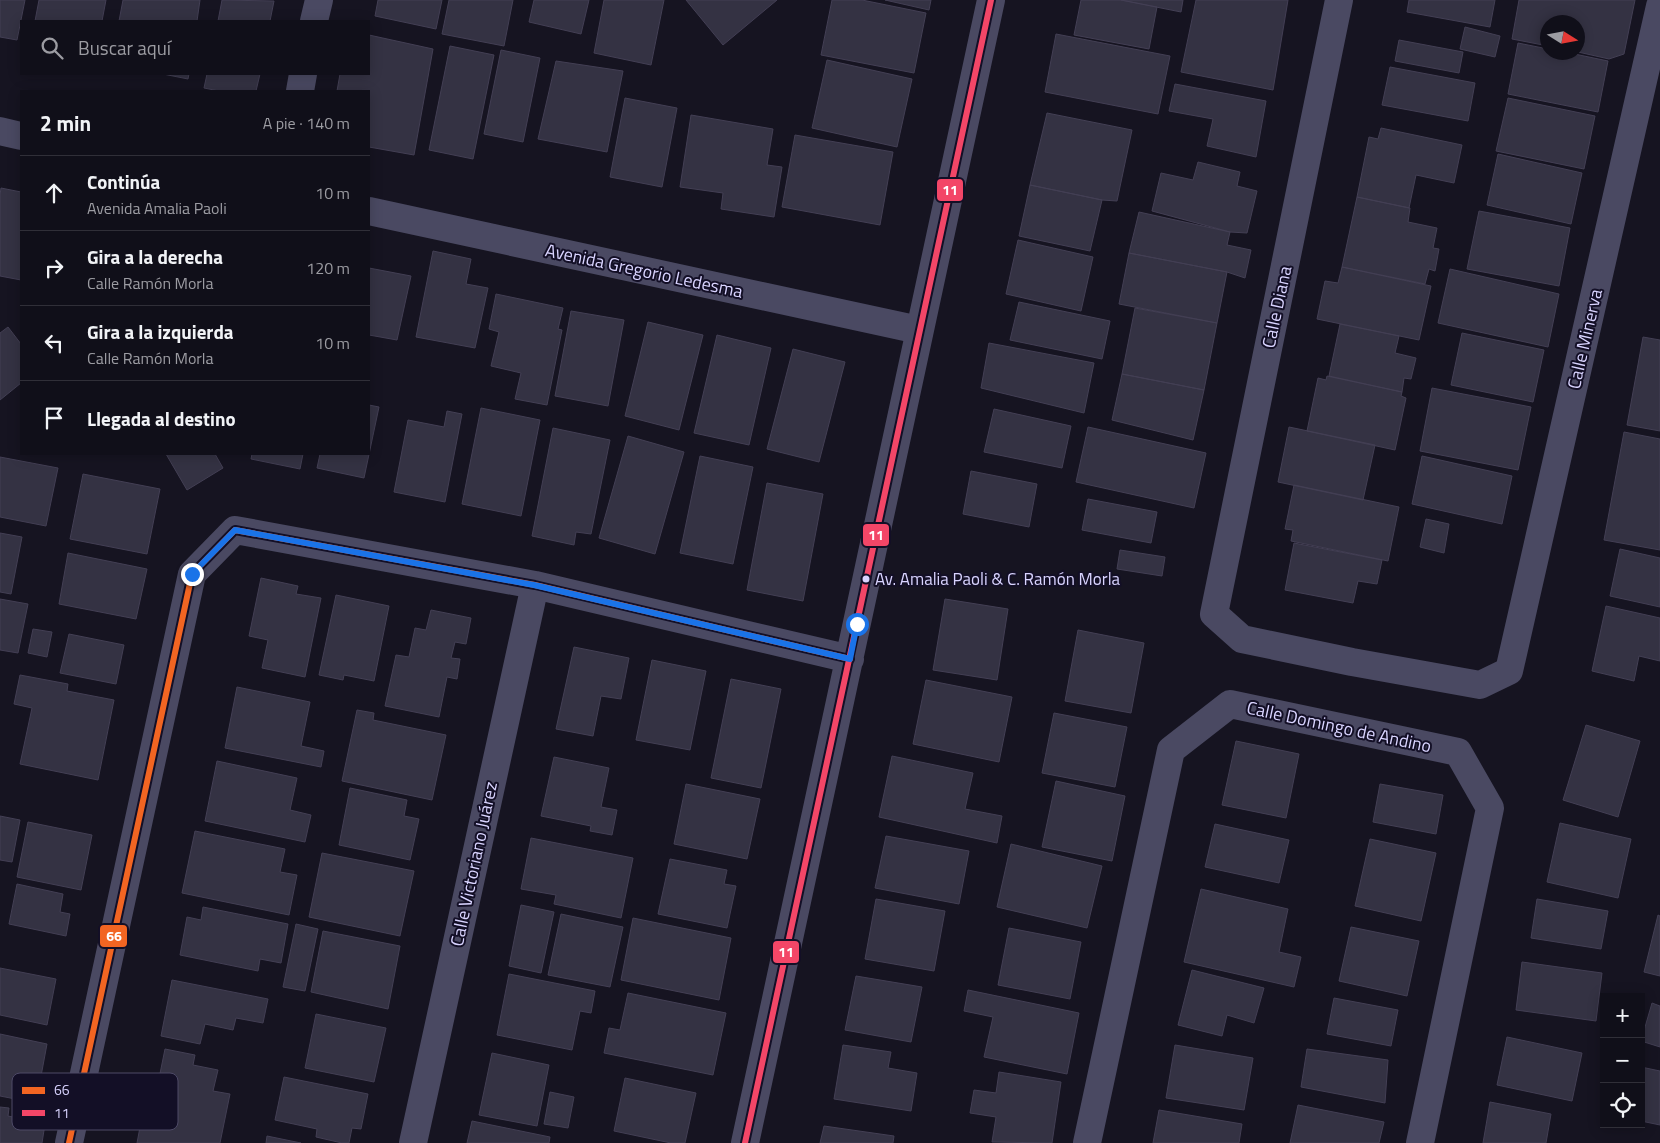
<!DOCTYPE html>
<html lang="es">
<head>
<meta charset="utf-8">
<style>
	:root { --surface:#100f19; --page:#191822; --text:#f1f3f6; --muted:#9c9ca2; --line:#302f38 }
	body { margin:0; font-family:"Titillium Web",sans-serif; background:var(--page); color:var(--text) }
	.controls { position:absolute; right:15px; bottom:15px; display:grid; overflow:hidden; border-radius:0px; box-shadow:0 2px 12px #0003 }
	.controls button { width:45px; height:45px; display:grid; place-items:center; padding:0; border:0; border-bottom:1px solid var(--line); background:var(--surface); color:var(--text); font:25px sans-serif }
	.compass { position:absolute; left:1540px; top:15px; width:45px; height:45px; border-radius:50%; background:var(--surface); box-shadow:0 2px 12px #0003; rotate:101deg }
	.stop { position:absolute; width:15px; height:15px; margin:-11px; border:4px solid #1a73e8; border-radius:50%; background:#fff }
	.stop.end { background:#1a73e8; border-color:#fff; box-shadow:0 1px 5px #0008 }
	.list { margin:0; padding:0; list-style:none }
	h2 { display:flex; justify-content:space-between; align-items:center; height:65px; margin:0; padding:0 20px; font-size:21px }
	h2 small { font-size:16px; font-weight:400; color:var(--muted) }
	.list li { display:grid; grid-template-columns:32px 1fr auto; gap:15px; align-items:center; box-sizing:border-box; height:75px; padding:0 20px; border-top:1px solid var(--line) }
	.list b { display:block; font-size:19px; white-space:nowrap }
	.list p { margin:0; font-size:16px; white-space:nowrap; color:var(--muted) }
	.list em { font-size:16px; font-style:normal; color:var(--muted) }
	.icon { flex:none; width:28px; height:28px; fill:none; stroke:currentColor; stroke-width:2; stroke-linecap:round; stroke-linejoin:round }
	.map { position:relative; flex:none; width:1660px; height:1143px; overflow:hidden }
	.search { position:absolute; background:var(--surface); box-shadow:0 2px 12px #0003; left:20px; top:20px; width:350px; height:55px; display:flex; align-items:center; gap:12px; box-sizing:border-box; padding:0 18px; border-radius:0px; color:var(--muted); font-size:19px }
	.panel { position:absolute; background:var(--surface); box-shadow:0 2px 12px #0003; left:20px; top:90px; width:350px; height:365px; border-radius:0px }
	.map>svg:first-child { display:block }
	.building { fill:#343243; stroke:#433f54 }
	.lines { fill:none; stroke-linecap:round; stroke-linejoin:round }
	.minor { stroke:#4a4962; stroke-width:28 }
	.bus-1-casing { stroke:#130f26; stroke-width:10 }
	.bus-2-casing { stroke:#130f26; stroke-width:10 }
	.bus-1 { stroke:#f26522; stroke-width:6 }
	.bus-2 { stroke:#f34667; stroke-width:6 }
	.route { stroke:#1a73e8; stroke-width:6 }
	.bus-dot { fill:#d9d4ff; stroke:#130f26; stroke-width:2 }
	.labels { text-anchor:middle; stroke-width:4; stroke-linejoin:round; paint-order:stroke }
	.bus-label { font-size:17px; fill:#d9d4ff; stroke:#130f26; text-anchor:start }
	.street-label { font-size:18px; fill:#d9d4ff; stroke:#130f26 }
	.key { fill:#130f26; stroke:#4e4a67; stroke-width:1 }
	.key-label { font-size:14px; fill:#d9d4ff }
	.line-badge { stroke:#130f26; stroke-width:2 }
	.badge-label { font-size:14px; text-anchor:middle; font-weight:bold; fill:#fff }
</style>
</head>
<body>
<div class="map">
<svg width="1660" height="1143" viewBox="0 0 1660 1143">
	<rect width="100%" height="100%" fill="#161421"/>
	<path class="building" d="M0 0H25L17 40 0 37Z
		M39 0H106L102 21H35Z
		M123 0H200L197 21H119Z
		M222 0 274 1 270 21H218Z
		M378 0H442L436 29 375 16Z
		M449 0H513L504 46 442 34Z
		M534 0H589L581 34 529 22Z
		M604 0H664L651 65 594 53Z
		M686 0H777L723 45Z
		M832 0H862L926 13 914 73 821 55Z
		M885 0H931L929 10Z
		M1081 0H1121L1157 7 1149 49 1074 35Z
		M1121 0H1183L1181 12Z
		M1196 0H1288L1273 90 1181 72Z
		M1409 0H1495L1490 27 1407 12Z
		M1519 0H1635L1624 54 1609 59 1578 52V22H1548V46L1512 39Z
		M1465 27 1500 36 1495 57 1460 49Z
		M1056 34 1170 56 1158 114 1045 92Z
		M369 35 433 49 414 155 369 147V91H337L340 74H369Z
		M1399 40 1463 52 1459 73 1395 61Z
		M1518 43 1548 49V52H1565L1608 61 1598 112 1508 94Z
		M450 46 494 55 473 159 429 150Z
		M501 50 540 58 523 142 484 134Z
		M827 60 912 79 897 147 812 128Z
		M556 61 623 71 607 152 538 139Z
		M1390 67 1475 83 1468 121 1382 105Z
		M163 74H189L188 79Z
		M207 74H260L256 91H219L204 88Z
		M1175 84 1266 101 1256 157 1207 146 1213 119 1169 111Z
		M625 98 677 108 662 187 610 177Z
		M1508 98 1595 116 1584 169 1496 151Z
		M1047 113 1132 130 1117 201 1102 200 1030 185Z
		M691 115 773 129 767 165 782 167 774 217 721 209 723 193 680 187Z
		M1381 128 1462 145 1454 183 1416 175 1409 208 1357 197 1369 137 1378 139Z
		M795 135 893 152 880 225 782 207Z
		M1498 154 1582 173 1571 224 1487 205Z
		M1198 162 1240 172 1237 186 1257 191 1247 233 1230 232 1152 211 1161 173 1193 180Z
		M1030 185 1102 200 1090 251 1019 236Z
		M1 188 21 192V280L0 276V195Z
		M1357 197 1410 208 1408 222 1437 228 1433 248 1439 249 1435 271 1429 269 1425 284 1342 267Z
		M1479 211 1570 228 1559 286 1467 269Z
		M1139 212 1230 232 1227 245 1251 250 1245 278 1227 272 1129 253Z
		M1018 240 1093 257 1081 311 1006 294Z
		M433 251 471 259 466 284 488 288 475 348 416 337Z
		M1129 253 1227 272 1217 323 1119 304Z
		M1342 267 1431 286 1419 340 1317 319 1325 281 1338 283Z
		M369 268 411 276 397 340 369 335Z
		M1450 269 1559 294 1548 347 1438 323Z
		M496 294 563 308 558 329 562 330 547 405 515 399 521 373 491 366 499 332 489 329Z
		M1019 302 1110 321 1102 359 1010 340Z
		M1135 308 1217 323 1204 390 1122 374Z
		M571 311 624 320 608 406 555 396Z
		M648 322 703 335 679 430 625 416Z
		M1340 324 1399 336 1395 353 1416 358 1411 379 1404 378 1402 392 1329 376Z
		M8 327 21 344V383L0 400V333Z
		M1462 333 1544 350 1533 402 1451 385Z
		M717 335 771 348 749 445 694 433Z
		M1643 337 1660 340V431L1627 425Z
		M989 343 1094 363 1084 413 981 388Z
		M793 349 845 362 819 462 767 449Z
		M1122 374 1204 390 1193 440 1112 420Z
		M1327 376 1402 392 1401 396 1406 398 1395 450 1307 431 1318 378 1326 380Z
		M1432 388 1531 407 1518 470 1420 451Z
		M369 405 379 407 364 478 317 468 320 454H369Z
		M481 408 540 420 521 516 462 504Z
		M994 409 1071 426 1062 468 984 452Z
		M447 411 462 414 445 502 394 492 408 420 444 427Z
		M1088 427 1206 453 1194 508 1076 482Z
		M1289 427 1375 445 1363 500 1278 482Z
		M553 428 610 440 591 534 576 532 574 545 532 536Z
		M1624 432 1660 439V550L1604 540Z
		M628 436 684 452 655 554 599 538Z
		M166 454H215L223 468 187 490Z
		M252 454H303L300 469 251 459Z
		M700 456 753 467 733 564 680 553Z
		M1422 456 1512 476 1502 524 1412 504Z
		M0 457 58 468 46 526 0 517Z
		M971 471 1037 484 1029 527 963 514Z
		M83 474 160 489 147 554 70 539Z
		M767 483 823 494 803 601 747 590Z
		M1294 485 1399 507 1388 561 1291 541 1293 530 1285 529Z
		M1088 499 1157 512 1151 543 1082 530Z
		M1426 519 1449 524 1444 553 1420 547Z
		M0 533 22 537 11 594 0 592Z
		M1294 543 1382 560 1377 584 1358 581 1353 603 1285 590Z
		M1620 549 1660 558V607L1610 596Z
		M1120 550 1165 557 1162 576 1117 569Z
		M68 553 147 569 136 619 59 604Z
		M261 578 298 586 296 594 321 598 305 677 262 668 268 640 249 636Z
		M336 595 389 606 374 681 344 675 343 680 319 675Z
		M0 599 28 604 18 653 0 650Z
		M945 599 1008 609 997 680 933 670Z
		M1606 606 1660 618V661L1639 656 1634 681 1592 671Z
		M431 610 471 618 466 644 455 642 451 658 460 659 457 679 447 677 439 717 385 706 396 655 409 657 415 628 426 630Z
		M33 629 52 632 47 657 28 653Z
		M1078 630 1144 643 1131 713 1065 701Z
		M69 634 124 645 116 684 60 673Z
		M574 647 629 658 621 699 601 696 593 736 556 729Z
		M652 660 706 671 690 750 636 740Z
		M20 675 68 684 67 691 114 700 98 780 20 764 32 708 14 704Z
		M731 679 781 689 761 788 711 778Z
		M926 680 1012 697 999 762 913 744Z
		M237 687 310 702 301 746 324 751 321 767 225 748Z
		M357 710 374 713 373 720 446 735 432 800 342 781Z
		M1054 713 1127 727 1115 787 1042 773Z
		M1586 725 1640 741 1618 817 1563 800Z
		M1236 741 1299 754 1286 818 1222 805Z
		M892 756 973 773 965 809 1002 816 997 843 879 817Z
		M554 757 609 768 601 807 617 810 612 835 590 831 591 826 541 816Z
		M217 761 297 778 290 810 311 815 305 842 205 821Z
		M1056 781 1125 796 1112 861 1042 847Z
		M686 784 760 799 747 859 674 844Z
		M1380 784 1443 795 1436 834 1373 822Z
		M350 788 407 800 404 816 419 819 410 860 339 845Z
		M0 816 20 820 12 862 0 860Z
		M28 822 92 835 81 890 17 877Z
		M1560 823 1631 839 1618 898 1547 882Z
		M1215 824 1289 840 1279 883 1205 867Z
		M195 831 285 849 280 872 297 875 289 915 182 893Z
		M886 836 969 851 959 904 875 888Z
		M531 838 633 858 621 918 554 904 556 895 521 889Z
		M1370 839 1436 853 1421 921 1355 906Z
		M1011 844 1102 866 1087 928 997 907Z
		M322 853 414 871 400 936 309 917Z
		M670 859 727 870 724 884 736 886 727 928 658 914Z
		M17 884 63 894 60 912 70 914 66 936 9 924Z
		M1201 889 1288 909 1279 952 1301 957 1294 987 1184 962Z
		M876 899 945 911 934 971 865 959Z
		M1537 899 1608 911 1601 949 1531 938Z
		M521 905 554 912 541 973 509 966Z
		M203 907 288 924 281 963 260 959 258 971 180 955 187 917 201 920Z
		M561 914 623 927 610 987 548 975Z
		M1658 915 1660 916V976L1644 972Z
		M633 918 731 938 719 1000 621 980Z
		M296 924 318 929 305 991 283 987Z
		M1351 927 1419 941 1407 996 1339 981Z
		M1009 928 1081 942 1070 999 998 985Z
		M323 931 400 946 388 1009 311 992Z
		M1522 962 1602 973 1596 1021 1516 1010Z
		M0 968 56 979 47 1025 0 1015Z
		M1192 970 1264 988 1254 1023 1227 1015 1222 1036 1178 1025Z
		M509 974 595 991 591 1013 580 1011 572 1050 497 1035Z
		M856 976 922 987 911 1042 845 1030Z
		M172 980 268 999 263 1023 236 1018 233 1030 205 1024 200 1044 161 1036Z
		M968 990 1079 1013 1067 1074 984 1057 993 1017 964 1011Z
		M628 993 726 1013 713 1075 604 1053 609 1028 620 1030Z
		M1334 998 1398 1010 1391 1046 1327 1034Z
		M1652 1003 1660 1006V1047L1641 1041Z
		M316 1014 386 1028 374 1082 305 1068Z
		M0 1034 47 1044 36 1103 0 1096Z
		M1507 1037 1582 1053 1572 1101 1497 1085Z
		M843 1045 891 1052 888 1068 917 1073 911 1111 834 1099Z
		M1175 1045 1253 1058 1244 1110 1166 1098Z
		M165 1049 195 1055 193 1065 218 1070 213 1091 230 1094 220 1143H137L144 1106 153 1108Z
		M1307 1049 1388 1060 1385 1103 1301 1087Z
		M492 1053 549 1065 537 1126 479 1115Z
		M1641 1067 1660 1071V1125L1641 1121Z
		M999 1072 1061 1082 1052 1143 992 1142 996 1117 970 1113 974 1090 996 1093Z
		M284 1077 368 1094 361 1129 352 1128 349 1143H342L316 1137 317 1129 275 1120Z
		M625 1078 696 1093 685 1143H671L614 1131Z
		M550 1092 574 1097 568 1128 544 1124Z
		M1490 1102 1551 1114 1546 1143H1483Z
		M1298 1105 1384 1122 1379 1143H1290Z
		M0 1107 9 1108 8 1116 45 1124 42 1143H0Z
		M1159 1110 1242 1124 1239 1143H1153Z
		M472 1121 550 1137 549 1143H467Z
		M824 1126 894 1136 893 1143H820Z
		M267 1136 301 1143H266Z"/>
	<g class="lines">
		<path class="minor" d="M1339 0 1214 614 1242 639 1352 662 1480 685 1509 671 1660 6
			M314 21 319 0
			M300 91 303 74
			M0 131 21 136
			M369 211 919 330
			M69 1143 192 574 235 530 535 585 850 659
			M413 1143 535 585
			M745 1143 991 0
			M1087 1143 1171 750 1230 704 1458 752 1490 808 1420 1143"/>
		<g class="bus-1-casing">
			<path id="bus-1" d="M69 1143 192 574 235 530 535 585 850 659"/>
		</g>
		<g class="bus-2-casing">
			<path id="bus-2" d="M745 1143 991 0"/>
		</g>
		<use href="#bus-1" class="bus-1"/>
		<use href="#bus-2" class="bus-2"/>
	</g>
	<g class="lines">
		<path class="route" d="M192 574 235 530 534 585 850 659 857 624"/>
	</g>
	<circle class="bus-dot" cx="866" cy="579" r="4.5"/>
	<g class="labels">
		<g class="bus-label">
			<text x="875" y="585">Av. Amalia Paoli &amp; C. Ramón Morla</text>
		</g>
		<g class="street-label">
			<text transform="translate(644 271) rotate(12)" y="6">Avenida Gregorio Ledesma</text>
			<text transform="translate(1277 307) rotate(-78)" y="6">Calle Diana</text>
			<text transform="translate(1585 339) rotate(-77)" y="6">Calle Minerva</text>
			<text transform="translate(1339 727) rotate(12)" y="6">Calle Domingo de Andino</text>
			<text transform="translate(474 864) rotate(-78)" y="6">Calle Victoriano Juárez</text>
		</g>
	</g>
	<rect x="12" y="1073" width="166" height="57" rx="8" class="key"/>
	<rect x="22" y="1087" width="23" height="7" fill="#f26522"/>
	<rect x="22" y="1110" width="23" height="6" fill="#f34667"/>
	<g class="key-label">
		<text x="54" y="1095">66</text>
		<text x="54" y="1118">11</text>
	</g>
	<g class="line-badge">
		<rect x="936" y="178" width="28" height="24" rx="5" fill="#f34667"/>
		<rect x="862" y="523" width="28" height="24" rx="5" fill="#f34667"/>
		<rect x="99" y="924" width="29" height="24" rx="5" fill="#f26522"/>
		<rect x="772" y="940" width="28" height="24" rx="5" fill="#f34667"/>
	</g>
	<g class="badge-label">
		<text x="950" y="195">11</text>
		<text x="876" y="540">11</text>
		<text x="114" y="941">66</text>
		<text x="786" y="957">11</text>
	</g>
</svg>
<div class="controls">
<button>+</button>
<button>−</button>
<button><svg class="icon" aria-label="locate" viewBox="0 0 24 24"><circle cx="12" cy="12" r="6"/><path d="M12 2v4M12 18v4M2 12h4M18 12h4"/></svg></button>
</div>
<svg class="compass" viewBox="-18 -18 36 36"><path d="M0-13l5 13h-10z" fill="#e53935"/><path d="M0 13l5-13h-10z" fill="#9c9ca2"/></svg>
<div class="stop" style="left:857px;top:624px"></div>
<div class="stop end" style="left:192px;top:574px"></div>
<div class="search"><svg class="icon" aria-label="search" viewBox="0 0 24 24"><circle cx="10" cy="10" r="6"/><path d="M15 15l6 6"/></svg>Buscar aquí</div>
<section class="panel">
<h2>2 min<small>A pie · 140 m</small></h2>
<ul class="list">
<li><svg class="icon" aria-label="ahead" viewBox="0 0 24 24"><path d="M12 20V5M6 11l6-6 6 6"/></svg><div><b>Continúa</b><p>Avenida Amalia Paoli</p></div><em>10 m</em></li>
<li><svg class="icon" aria-label="right" viewBox="0 0 24 24"><path d="M7 20v-9h11M14 6l5 5-5 5"/></svg><div><b>Gira a la derecha</b><p>Calle Ramón Morla</p></div><em>120 m</em></li>
<li><svg class="icon" aria-label="left" viewBox="0 0 24 24"><path d="M17 20v-9H6M10 6l-5 5 5 5"/></svg><div><b>Gira a la izquierda</b><p>Calle Ramón Morla</p></div><em>10 m</em></li>
<li><svg class="icon" aria-label="arrive" viewBox="0 0 24 24"><path d="M6 21V4h12l-3 4 3 4H6"/></svg><div><b>Llegada al destino</b></div></li>
</ul>
</section>
</div>
</body>
</html>
